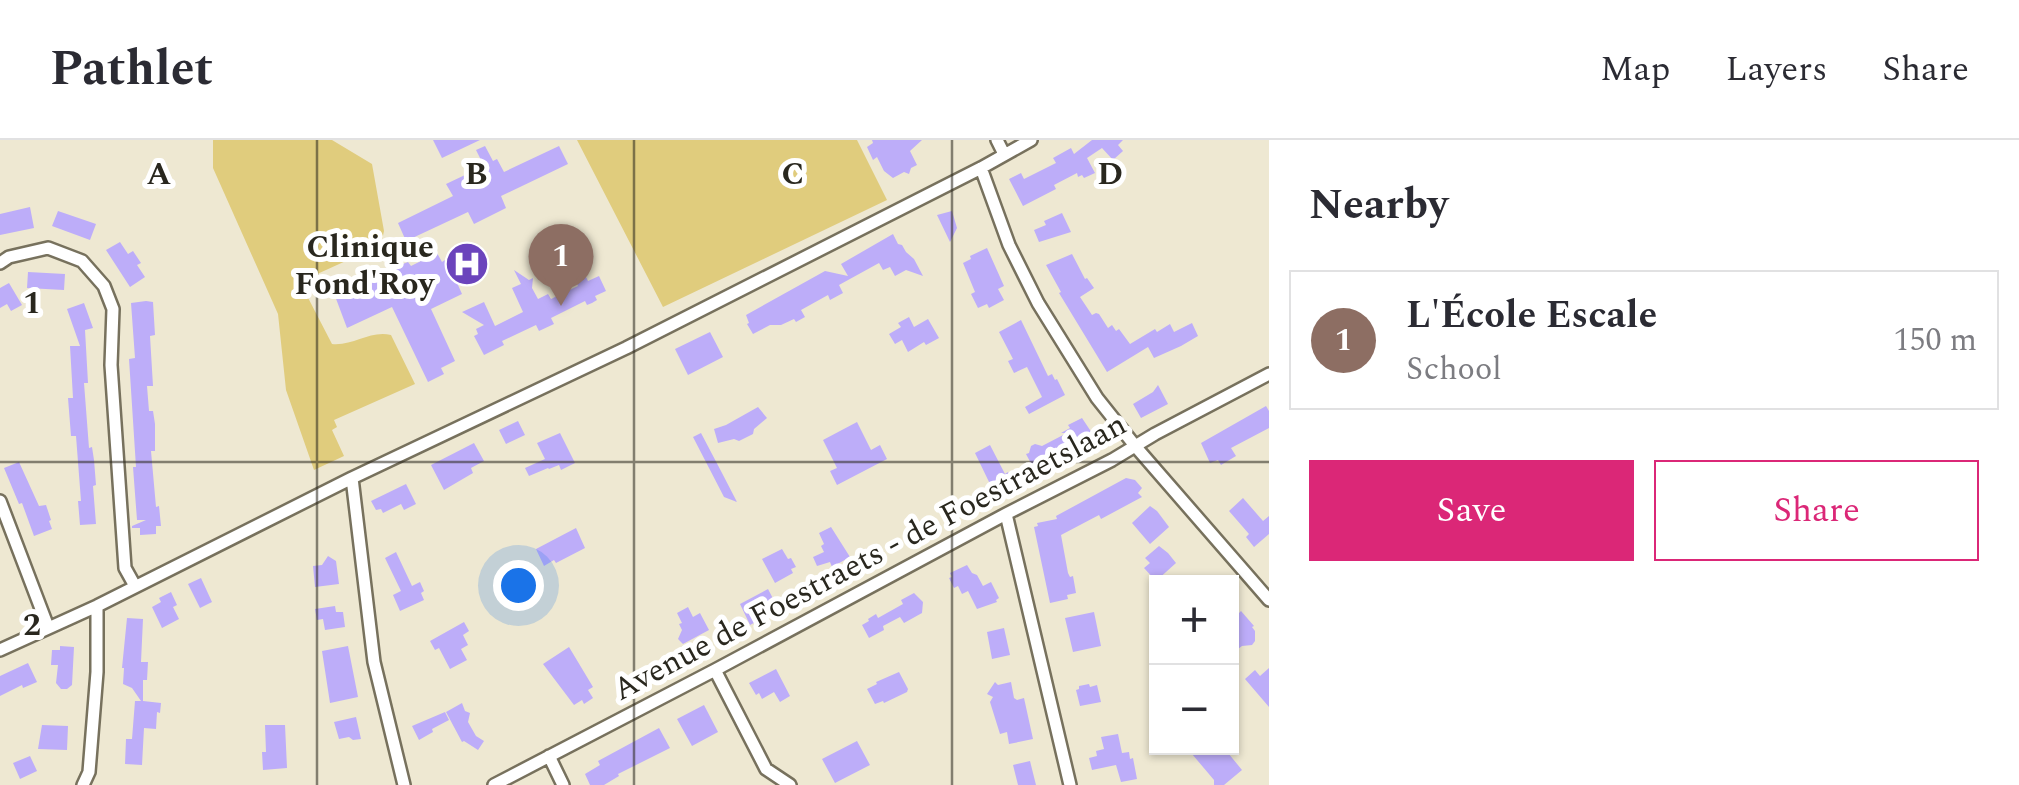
<!DOCTYPE html>
<html lang="en">
<head>
<meta charset="utf-8">
<style>
	:root { --surface:#fff; --page:#f7f7f7; --text:#2b2b33; --muted:#7c7c81; --line:#e1e1e2; --accent:#db2777 }
	body { margin:0; font-family:Spectral,serif; background:var(--page); color:var(--text) }
	.controls { position:absolute; right:30px; bottom:30px; display:grid; overflow:hidden; border-radius:0px; box-shadow:0 2px 8px #0004 }
	.controls button { width:90px; height:90px; display:grid; place-items:center; padding:0; border:0; border-bottom:2px solid var(--line); background:var(--surface); color:var(--text); font:50px sans-serif }
	.you { position:absolute; left:518px; top:445px; width:35px; height:35px; margin:-25px; border:8px solid #fff; border-radius:50%; background:#1a73e8; box-shadow:0 0 0 15px #1a73e833 }
	.badge { display:grid; place-items:center; width:65px; height:65px; border-radius:50%; background:var(--accent); color:#fff; font-size:32px; font-weight:700 }
	.pin { position:absolute; translate:-50% -82px; filter:drop-shadow(0 2px 5px #0008) }
	.pin::after { content:''; position:absolute; top:52px; width:35px; height:30px; background:inherit; clip-path:polygon(0 0,100% 0,50% 100%) }
	.list { margin:0; padding:0; list-style:none }
	h2 { display:flex; justify-content:space-between; align-items:center; height:130px; margin:0; padding:0 40px; font-size:42px }
	h2 small { font-size:32px; font-weight:400; color:var(--muted) }
	.list li { display:grid; grid-template-columns:65px 1fr auto; gap:30px; align-items:center; box-sizing:border-box; height:140px; margin:0 20px 20px; padding:0 20px; border:2px solid var(--line); border-radius:0px }
	.list b { display:block; font-size:38px; white-space:nowrap }
	.list p { margin:0; font-size:32px; white-space:nowrap; color:var(--muted) }
	.list em { font-size:32px; font-style:normal; color:var(--muted) }
	.actions { display:flex; gap:20px; padding:30px 40px }
	.actions a { flex:1; padding:22px 0; border:2px solid var(--accent); border-radius:0px; text-align:center; font-size:35px; color:var(--accent) }
	.actions .main { background:var(--accent); color:#fff }
	.map { position:relative; flex:none; width:1269px; height:645px; overflow:hidden }
	header { display:flex; align-items:center; gap:60px; box-sizing:border-box; height:140px; padding:0 50px; background:var(--surface); border-bottom:2px solid var(--line) }
	header strong { font-size:48px }
	nav { display:flex; gap:55px; margin-inline-start:auto; font-size:35px }
	main { display:flex }
	aside { flex:1; background:var(--surface) }
	.map>svg:first-child { display:block }
	.green { fill:#e0cc7d }
	.building { fill:#bdadf9 }
	.lines { fill:none; stroke-linecap:round; stroke-linejoin:round }
	.street-casing { stroke:#77715d; stroke-width:16 }
	.street { stroke:#fff; stroke-width:11 }
	.grid { fill:none; stroke:#29271e; stroke-width:2.5; stroke-opacity:0.55 }
	.labels { text-anchor:middle; stroke-width:10; stroke-linejoin:round; paint-order:stroke }
	.poi-label { font-size:32px; font-weight:bold; fill:#29271e; stroke:#fff; text-anchor:end }
	.street-label { font-size:32px; fill:#29271e; stroke:#fff }
	.grid-label { font-size:32px; text-anchor:middle; font-weight:bold; fill:#29271e; stroke:#fff; stroke-width:10; stroke-linejoin:round; paint-order:stroke }
</style>
</head>
<body>
<header>
<strong>Pathlet</strong>
<nav><a>Map</a><a>Layers</a><a>Share</a></nav>
</header>
<main>
<div class="map">
<svg width="1269" height="645" viewBox="0 0 1269 645">
	<rect width="100%" height="100%" fill="#eee8d2"/>
	<path class="green" d="M213 0H332L372 24 384 91 381 105 304 140V150L332 204C354 206 370 190 391 195L415 244 334 280 337 287 332 290 344 316 314 330 286 250 278 174 213 28Z
		M577 0H857L887 60 663 167Z"/>
	<path class="building" d="M433 0H480L442 18Z
		M872 0H922L910 11 917 25 911 28 909 34 904 32 893 38 884 31 877 17 873 20 867 7 873 3Z
		M1092 0H1123L1118 5 1123 11 1113 20 1102 8 1087 18 1095 33 1084 38 1082 35 1078 37 1077 33 1054 45 1056 49 1023 66 1009 39 1021 33 1024 39 1056 23 1053 18 1071 8 1074 14Z
		M485 6 493 21 497 19 504 32 559 6 568 24 501 56 506 68 474 84 468 72 406 101 398 83 453 56 446 44 484 26 476 10Z
		M30 67 34 88 0 95V74Z
		M58 71 96 84 90 100 52 86Z
		M952 71 957 88 950 102 937 75Z
		M1062 73 1071 92 1039 102 1034 90 1046 85 1044 81Z
		M893 94 898 104 902 105 906 112 914 119 923 136 906 130 895 136 890 127 883 130 879 123 839 145 843 153 830 160 828 155 801 170 805 177 796 182 794 179 781 185H770L753 194 747 184 749 183 746 175 825 131 848 136 841 124Z
		M120 102 128 114 133 111 141 123 137 125 145 137 130 147 106 110Z
		M987 108 1004 146 998 149 1004 160 989 168 987 164 978 168 971 154 975 152 963 123 971 119 970 116Z
		M437 113 442 122 448 118 460 144 458 145 462 154 431 169 455 221 441 228 444 234 428 242 392 167 347 188 335 156 377 134 408 122 411 126Z
		M1072 114 1085 139 1087 138 1094 148 1080 157 1092 175 1096 173 1099 174 1108 188 1112 185 1116 191 1119 189 1130 204 1155 189 1157 192 1170 184 1174 192 1192 183 1198 196 1181 206 1154 218 1148 207 1107 232 1059 153 1061 152 1046 125Z
		M514 130 529 140 533 138 532 148 538 159 548 154 551 159 578 146 576 141 586 137 588 141 599 136 606 151 595 156 597 160 592 163 587 165 585 161 551 178 554 184 539 191 536 185 502 201 504 205 484 215 474 196 478 194 476 189 484 185 462 172 484 162 495 186 523 172 512 148 521 144Z
		M28 132 65 134 64 150 27 148Z
		M9 143 22 165 11 171 7 164 0 168V148Z
		M146 161 153 162 155 195 150 196 153 246H147L149 271H153L155 284V311H151L156 367 159 366 161 386H156V394L140 395V388H132V386L146 380H137L133 327H136L129 219 135 218 131 163Z
		M84 163 93 188 85 190 88 243H84L89 308 92 307 94 320 96 345 93 346 96 384 80 385 78 361H81L76 296H71L68 258H73L70 206H80L67 169Z
		M909 177 914 187 928 179 939 198 926 205 924 202 908 212 902 200 895 204 889 194 901 187 898 183Z
		M1021 180 1048 236 1052 234 1055 240 1057 239 1065 255 1029 274 1025 267 1042 257 1027 227 1014 233 1008 221 1013 219 999 192Z
		M710 192 723 217 688 235 675 209Z
		M1158 245 1168 264 1141 278 1133 264 1153 252Z
		M1266 266 1269 271V288L1231 308 1236 316 1221 325 1218 320 1210 323 1201 303Z
		M758 267 767 278 754 289 753 294 739 301 734 299 718 303 714 289 726 285Z
		M1082 278 1092 293H1088L1093 310 1084 308 1036 333 1026 314 1029 313 1031 306 1035 304 1042 306 1067 293H1061L1070 288 1068 285Z
		M518 281 525 295 506 304 499 290Z
		M857 282 871 310 880 305 887 319 837 345 830 331 837 328 823 300Z
		M560 293 575 323 561 330 559 325 549 329 548 328 529 336 525 328 545 319 537 303Z
		M701 293 722 333 737 362 724 357 693 297Z
		M474 303 484 321 471 328 473 333 444 350 431 325Z
		M990 305 1005 334 1008 332 1013 342 976 360 974 356 990 344 975 313Z
		M19 322 39 366 46 365 51 380 49 381 52 389 34 396 22 363 19 364 4 328Z
		M1126 338 1135 340 1142 348 1138 353 1142 357 1101 379 1099 375 1061 395 1068 433 1070 437 1073 436 1076 453 1067 455 1068 459 1050 463 1034 387 1038 386 1037 383 1057 379 1056 376Z
		M406 344 416 364 404 370 401 364 383 373 381 369 376 370 371 361Z
		M1243 358 1263 381 1269 376V394L1254 407 1246 397 1249 394 1229 371Z
		M1150 366 1157 371 1169 387 1150 404 1132 383Z
		M831 387 850 417 832 427 830 422 817 426 813 417 824 412 821 406 824 404 819 393Z
		M576 388 585 408 556 423 554 420 544 426 536 409Z
		M1159 406 1168 413 1176 423 1156 441 1144 428 1150 423 1145 418Z
		M782 409 788 419 791 418 796 427 791 429 793 433 775 443 762 419Z
		M396 412 412 446 420 442 424 451 421 453 424 460 400 471 393 455 401 451 385 418Z
		M328 416 336 421 339 444 315 447 313 426 322 425Z
		M967 425 972 433 977 435 983 446 991 442 999 458 996 460 997 462 977 469 968 451 962 454 958 446 954 448 949 438 952 437 950 433Z
		M201 438 212 462 200 468 188 444Z
		M768 449 779 470 750 485 740 464Z
		M171 452 177 465 173 467 179 479 162 488 152 467 161 462 159 458Z
		M914 453 923 462 922 473 904 483 900 477 883 486 884 490 869 498 862 485 869 481 868 479 876 474 878 478 903 464 901 460Z
		M335 466 336 472H343L345 487 325 490 323 479 317 480 315 469Z
		M688 467 693 477 700 473 709 490 683 504 678 499 682 490 679 484 682 483 677 473Z
		M1232 467 1238 474 1241 471 1254 486 1252 487 1255 491V501L1252 505 1242 506 1238 509 1232 502Z
		M1094 472 1101 506 1073 512 1065 478Z
		M127 478 143 479 141 522H148L147 540H143V561L161 563 160 573 157 572 156 589 144 588 142 625 125 624 126 599H132L135 561H141L132 548 123 544 124 528H122Z
		M464 482 469 491 463 495 468 505 461 509 467 520 450 529 439 508 435 510 430 501Z
		M1004 488 1010 515 992 519 987 492Z
		M60 506 74 507 72 545 67 549H61L56 543 58 525H51L52 510H60Z
		M348 506 358 557 330 563 322 511Z
		M569 507 593 547 588 550 593 558 584 564 582 560 574 565 543 524Z
		M28 523 37 542 23 548 22 545 0 556V536Z
		M1269 528V567L1245 539 1255 530 1260 536Z
		M776 529 790 556 780 562 774 552 762 559 759 553 756 555 749 543Z
		M899 532 908 549 907 552 884 563 883 561 875 564 867 549 877 544 876 542Z
		M995 542 998 545 1011 542 1014 558 1017 560 1024 558 1033 599 1009 604 1007 592 1000 594 990 562 993 557 987 554Z
		M1089 544 1090 547 1097 545 1101 562 1080 566 1076 550 1079 549V546Z
		M462 563 465 571 470 573 468 582 476 596 484 601 478 610 464 601 462 602 446 572Z
		M704 565 718 592 692 606 677 579Z
		M445 572 449 580 432 589 433 592 419 600 412 586Z
		M356 577 361 599 353 600 349 597 339 599 334 582Z
		M42 585 68 586 67 610 38 609Z
		M265 585H285L287 628 263 630 262 612H266Z
		M659 588 670 608 618 634 619 636 604 645H590L585 634 600 625 598 621Z
		M1118 594 1122 613 1129 612 1130 619 1133 618 1137 639 1121 642 1116 625 1092 630 1089 618 1097 616 1096 611 1104 609 1101 597Z
		M857 601 870 625 835 643 822 619Z
		M1204 608H1224L1242 630 1224 645H1214V640L1192 614Z
		M30 616 37 631 20 639 13 623Z
		M1030 621 1036 645H1018L1013 625Z"/>
	<g class="lines">
		<g class="street-casing">
			<path id="street" d="M997 0 1004 14
				M981 28 1009 105 1038 163 1097 258 1136 307 1269 460
				M0 123 9 117 48 108 82 121 104 146 113 169 111 225 125 428 135 446
				M352 338 374 522 404 645
				M0 361 48 487
				M1006 374 1070 645
				M0 510 97 466 352 338 626 208 981 28 1031 0
				M715 530 766 629 790 645
				M549 616 563 645
				M83 645 89 632 97 532V466
				M494 645 715 530 1006 374 1112 320 1155 294 1269 234"/>
		</g>
		<use href="#street" class="street"/>
	</g>
	<path class="grid" d="M317 0V645M634 0V645M952 0V645M0 322H1269"/>
	<defs>
		<g id="hospital-disc" transform="scale(2.25)"><circle r="9.5" fill="#6b44bc" stroke="#fff"/><path d="M-5-5h3v3.5h4V-5h3V5h-3V1.5h-4V5h-3Z" fill="#fff"/></g>
	</defs>
	<g fill-rule="evenodd">
		<use href="#hospital-disc" x="467" y="124"/>
	</g>
	<g class="labels">
		<g class="poi-label">
			<text x="434" y="117">Clinique<tspan x="434" dy="37">Fond'Roy</tspan></text>
		</g>
		<g class="street-label">
			<text transform="translate(869 416) rotate(-28)" y="11">Avenue de Foestraets - de Foestraetslaan</text>
		</g>
	</g>
	<g class="grid-label">
		<text x="159" y="44">A</text>
		<text x="476" y="44">B</text>
		<text x="793" y="44">C</text>
		<text x="1110" y="44">D</text>
		<text x="32" y="173">1</text>
		<text x="32" y="495">2</text>
	</g>
</svg>
<div class="controls">
<button>+</button>
<button>−</button>
</div>
<div class="you"></div>
<div class="pin badge" style="left:561px;top:166px;background:#8d6e63">1</div>
</div>
<aside>
<h2>Nearby<small></small></h2>
<ul class="list">
<li><span class="badge" style="background:#8d6e63">1</span><div><b>L'École Escale</b><p>School</p></div><em>150 m</em></li>
</ul>
<div class="actions"><a class="main">Save</a><a>Share</a></div>
</aside>
</main>
</body>
</html>
